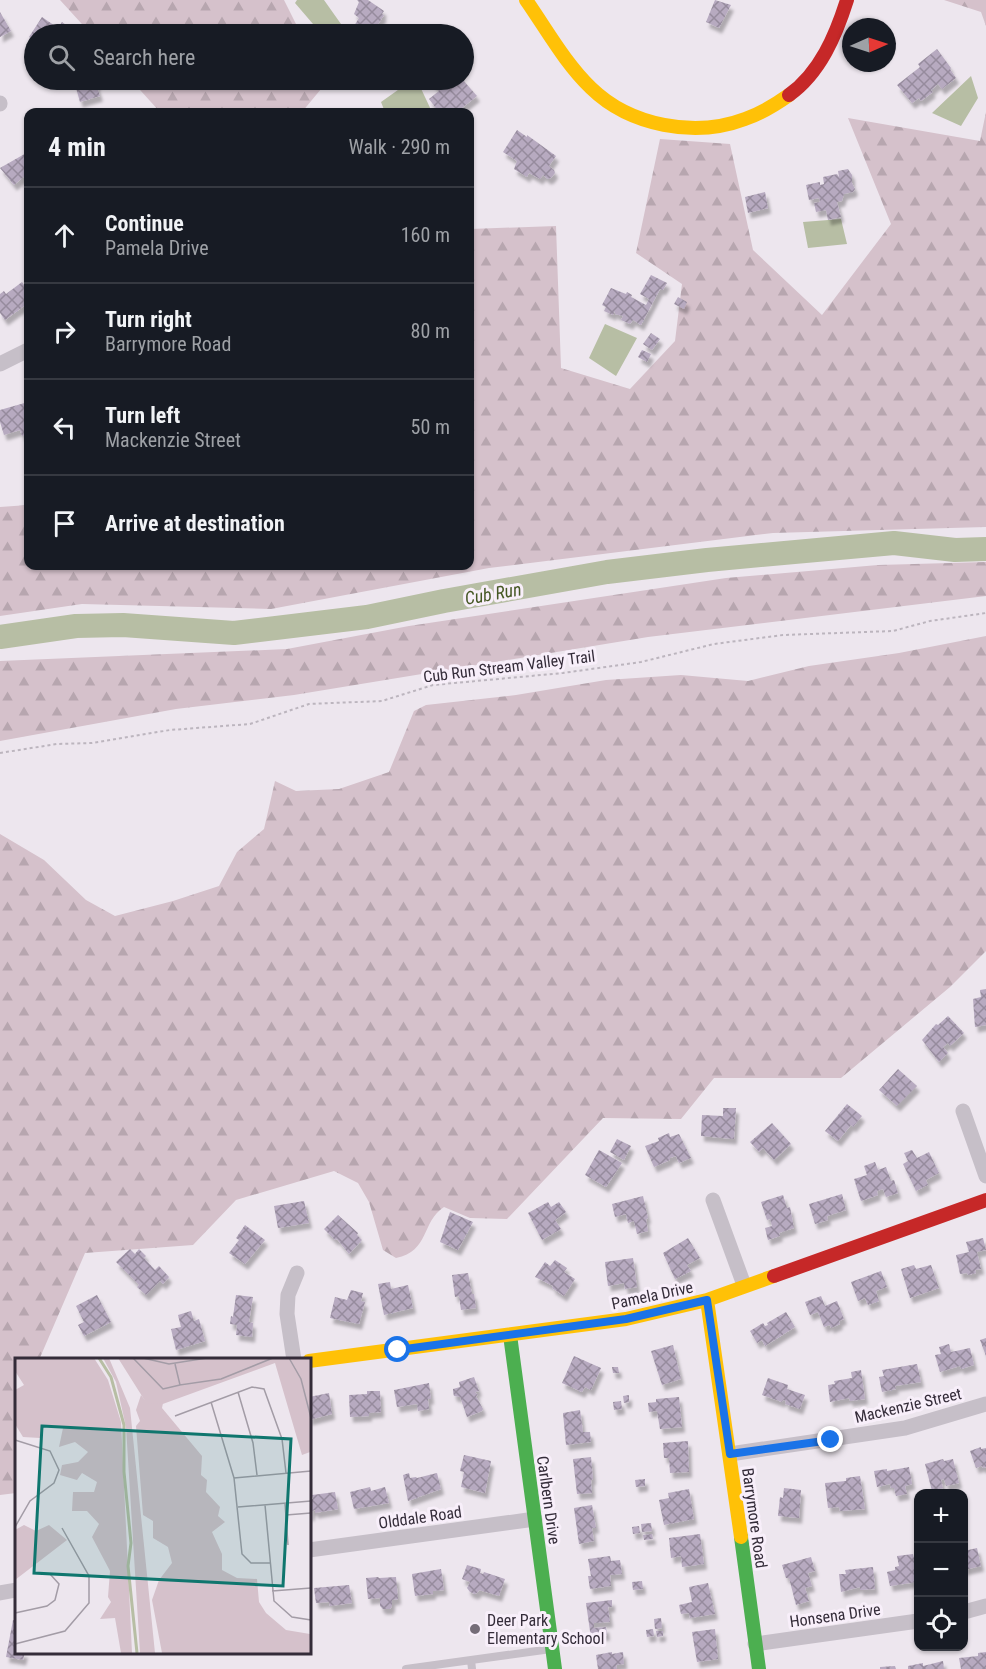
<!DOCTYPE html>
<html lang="en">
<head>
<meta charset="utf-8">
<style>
	:root { --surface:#171b24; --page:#20242c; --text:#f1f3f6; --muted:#9ea1a6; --line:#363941 }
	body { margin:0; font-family:"Roboto Condensed",sans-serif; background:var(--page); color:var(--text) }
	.controls { position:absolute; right:18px; bottom:18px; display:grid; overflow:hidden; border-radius:12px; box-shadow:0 2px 4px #0004 }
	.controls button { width:54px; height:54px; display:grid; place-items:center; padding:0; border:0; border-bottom:2px solid var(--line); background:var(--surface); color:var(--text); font:30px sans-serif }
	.compass { position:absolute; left:842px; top:18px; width:54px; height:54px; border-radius:50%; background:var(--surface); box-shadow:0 2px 4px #0004; rotate:87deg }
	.stop { position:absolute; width:18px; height:18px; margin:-14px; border:4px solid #1a73e8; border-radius:50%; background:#fff }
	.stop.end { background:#1a73e8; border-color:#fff; box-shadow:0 2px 6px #0008 }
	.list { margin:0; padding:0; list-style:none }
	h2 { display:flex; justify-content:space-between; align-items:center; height:78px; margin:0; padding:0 24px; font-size:26px }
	h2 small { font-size:20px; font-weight:400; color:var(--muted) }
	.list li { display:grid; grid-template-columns:39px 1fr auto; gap:18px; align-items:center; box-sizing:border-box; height:96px; padding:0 24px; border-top:2px solid var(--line) }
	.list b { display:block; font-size:22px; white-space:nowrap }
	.list p { margin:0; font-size:20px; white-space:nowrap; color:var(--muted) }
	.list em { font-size:20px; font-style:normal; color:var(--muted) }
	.icon { flex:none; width:33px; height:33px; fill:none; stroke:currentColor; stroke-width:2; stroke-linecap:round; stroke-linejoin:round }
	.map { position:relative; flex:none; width:986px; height:1669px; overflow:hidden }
	.search { position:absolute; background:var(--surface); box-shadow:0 2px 4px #0004; left:24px; top:24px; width:450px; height:66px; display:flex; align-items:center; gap:15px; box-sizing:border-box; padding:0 21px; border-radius:33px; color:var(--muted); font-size:22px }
	.panel { position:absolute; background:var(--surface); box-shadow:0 2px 4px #0004; left:24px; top:108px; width:450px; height:462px; border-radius:12px }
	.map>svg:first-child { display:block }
	.forest { fill:url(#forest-firs) }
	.water { fill:#b7bea4 }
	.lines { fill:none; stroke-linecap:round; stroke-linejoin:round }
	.river { stroke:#b7bea4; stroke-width:24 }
	.building { fill:url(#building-cross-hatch); filter:url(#shadow) }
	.path { stroke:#bcb5be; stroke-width:2; stroke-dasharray:3 3; stroke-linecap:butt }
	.lane { stroke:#c6bfc8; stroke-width:8 }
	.street { stroke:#c6bfc8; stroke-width:15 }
	.fast { stroke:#4caf50; stroke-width:14 }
	.slow { stroke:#ffc107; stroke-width:14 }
	.jam { stroke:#c62828; stroke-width:14 }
	.route { stroke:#1a73e8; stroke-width:8 }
	.poi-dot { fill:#756d78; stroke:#f8effa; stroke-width:2 }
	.labels { text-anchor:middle; stroke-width:6; stroke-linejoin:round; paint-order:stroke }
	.street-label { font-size:16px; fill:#342c39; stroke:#f8effa }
	.poi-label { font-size:16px; fill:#342c39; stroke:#f8effa; text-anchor:start }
	.water-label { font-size:18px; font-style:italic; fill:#465825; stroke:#f8effa }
	.inset-river { fill:none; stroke:#b7bea4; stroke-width:3 }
	.inset-road { fill:none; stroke:#a39ca6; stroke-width:1.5 }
	.view { fill:#0f766e; fill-opacity:0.15; stroke:#0f766e; stroke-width:3 }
	.inset-edge { fill:none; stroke:#342c39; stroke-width:3 }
</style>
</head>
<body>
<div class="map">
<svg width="986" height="1669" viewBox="0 0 986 1669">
	<defs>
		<pattern id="forest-firs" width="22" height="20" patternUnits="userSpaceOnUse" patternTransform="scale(1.5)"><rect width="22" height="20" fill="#d5c1cb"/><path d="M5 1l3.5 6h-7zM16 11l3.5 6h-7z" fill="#b7a6af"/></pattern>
		<pattern id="building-cross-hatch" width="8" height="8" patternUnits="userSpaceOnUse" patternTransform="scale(1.5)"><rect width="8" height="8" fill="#b7aac0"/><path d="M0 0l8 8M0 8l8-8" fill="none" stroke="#968b9d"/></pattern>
		<filter id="shadow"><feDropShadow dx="3" dy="5.5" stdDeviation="1.5" flood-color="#0004"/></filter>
	</defs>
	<rect width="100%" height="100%" fill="#ede6ee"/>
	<path class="forest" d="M60 0H284L301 34H91Z
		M944 0H986V26L981 12Z
		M131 80H324L326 83 302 112H160Z
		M986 112V527L773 533 489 568 271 609 82 604 0 616V507L28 505V566H470V229L556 226 561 368 630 389 675 341 682 284 636 253 660 139 730 144 753 250 822 315 891 224 848 118 980 141Z
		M986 562V596L648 637 294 695 176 709 0 741V661L287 649 409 626 726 578 878 565Z
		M986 636V951L950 987 841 1078H714L681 1119 603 1118 507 1219 470 1218 444 1207C421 1222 430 1251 396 1258L383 1250 369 1202 358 1183 334 1171 236 1200 193 1245 85 1253 39 1360H16V1493L0 1495V834L44 860 86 900 115 916 173 901 219 886 237 852 264 829 275 781 296 791 339 789 389 772 414 711 426 705 516 695 606 680 681 675 748 681 809 666 899 653Z"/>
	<path class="water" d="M297 0H324L341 24H313L295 3Z
		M971 76 978 98 961 126 932 113Z
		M412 80H417L432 112H385L381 102Z
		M841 219 847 244 808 248 803 222Z
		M605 324 637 338 616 376 589 358Z"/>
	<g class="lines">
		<path class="river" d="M0 637 76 626 123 625 234 633 367 617 444 601 607 572 707 560 894 543 955 550 986 549"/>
	</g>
	<path class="building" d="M357 0H368L384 11 382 14 384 15 377 26 375 25 374 27 368 24 363 31 354 26 359 18 354 14 359 2Z
		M715 0 731 5 719 28 706 22Z
		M0 12 11 31 0 37Z
		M42 17 58 28 62 22 77 33 76 34H34V41L29 37Z
		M937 49 951 68 950 69 956 78 942 89 938 84 931 90 933 92 921 101 919 98 912 103 897 85 920 67 918 64Z
		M77 80H98L99 83 96 84 100 96 80 102 74 81Z
		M430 80H463L477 96 457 112 454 108 449 112H445L441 108 438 111 429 99 439 91Z
		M517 130 527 137V135L556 156 549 166 554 170 555 173 551 178 548 179 543 175 540 179 529 173 527 177 514 169 517 161 503 152Z
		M28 152V173L14 185 0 168Z
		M848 169 852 175V183L855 189 853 192 844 194 842 201 837 202 841 217 828 220 826 210 816 212 814 203 820 202 819 198 809 200 806 185 820 182V185L824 184 823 177 837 174 839 177 838 171Z
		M765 192 768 208 748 213 745 197Z
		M651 275 667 283 663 290 660 289 641 325 633 320 630 324 621 320 623 316 615 314V311L613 315 604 311 606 307 602 305 611 288 626 294 627 292 632 295 631 297 646 305 649 299 640 294Z
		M22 282 28 291V303L5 320 0 313V294L4 291 6 294Z
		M678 297 687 302 684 309 674 304Z
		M651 333 660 339 652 350 643 344Z
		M642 350 651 354 647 362 638 357Z
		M28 402V434L22 436 20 430 4 435 0 422V410Z
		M986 989V1025L975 1027 973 999 981 997 980 990Z
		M948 1016 964 1033 950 1046 948 1043 943 1047 948 1053 939 1062 922 1040 936 1024 938 1025Z
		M898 1069 917 1086 897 1106 879 1090Z
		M847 1104 862 1116 853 1127 851 1125 838 1141 825 1131Z
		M723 1108H736L734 1139 701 1136 702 1115 723 1116Z
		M772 1123 791 1144 774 1160 763 1148 759 1152 750 1142Z
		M669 1133 670 1137 679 1134 691 1158 679 1163 676 1156 670 1158V1160L654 1167 645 1146 659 1141 658 1138Z
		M617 1139 631 1146 624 1160 610 1152Z
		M599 1150 622 1163 606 1187 585 1175Z
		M912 1150 917 1158 929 1152 939 1173 926 1180 928 1185 916 1191 903 1164 908 1161 904 1153Z
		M875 1162 878 1170 886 1167 891 1181 894 1180 898 1193 886 1197 883 1189 877 1191 878 1195 861 1201 854 1179 867 1175 864 1166Z
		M842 1194 846 1210 827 1216 828 1220 815 1224 809 1204Z
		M783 1195 787 1208 790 1207 794 1228 779 1233 780 1236 768 1240 765 1228 772 1226 770 1219 767 1220 761 1202Z
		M643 1196 648 1218 646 1219 648 1231 637 1234 634 1221 628 1223 626 1214 615 1217 612 1204Z
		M304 1201 309 1223 278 1228 274 1206Z
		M548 1202 551 1207 559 1202 566 1212 555 1220 561 1229 542 1240 528 1213Z
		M450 1212 473 1222 458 1250 440 1242Z
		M338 1215 358 1233 357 1235 362 1240 349 1254 337 1239 335 1240 324 1229Z
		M245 1225 265 1240 245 1264 229 1253 239 1240 236 1238Z
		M688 1238 700 1258 687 1265 691 1271 675 1279 663 1253Z
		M983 1238 986 1250 977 1252 981 1269 975 1270 976 1273 968 1275 967 1273 960 1274 956 1255 969 1252 966 1242Z
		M130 1249 135 1254 139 1249 146 1256 144 1258 155 1270 159 1266 169 1277 163 1284 160 1281 146 1295 137 1287 139 1285 116 1262Z
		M633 1258 637 1287 625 1289 624 1283 608 1286 605 1262Z
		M555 1260 567 1268 564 1272 575 1279 564 1296 552 1288 553 1286 535 1277 545 1262 550 1266Z
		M914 1265 916 1269 931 1265 939 1288 910 1298 901 1269Z
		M881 1271 887 1287 876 1291 879 1301 868 1305 865 1298 858 1301 851 1282Z
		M468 1273 472 1294H474L476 1308 461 1310 459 1296 455 1297 452 1275Z
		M390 1282 391 1289 408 1285 413 1308 384 1315 378 1284Z
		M351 1290 363 1293 361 1301 365 1302 359 1324 330 1318 335 1297 347 1300Z
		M97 1295 111 1322 84 1336 78 1325 84 1322 76 1306Z
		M236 1295 253 1297 249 1322 253 1323 252 1337 236 1335 237 1325 230 1324 231 1316 233 1317Z
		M821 1296 825 1306 837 1301 844 1319 839 1321 840 1324 831 1328 830 1325 824 1327 818 1312 810 1315 805 1302Z
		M191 1311 194 1321 199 1319 205 1341 176 1350 171 1329 181 1327 178 1315Z
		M786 1312 795 1327 765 1346 762 1340 757 1343 750 1331 763 1323 765 1326 768 1325 767 1323Z
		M986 1338V1356L980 1340Z
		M949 1344 951 1352 970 1348 974 1365 961 1369 960 1366 940 1372 935 1355 941 1354 939 1347Z
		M673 1345 681 1379 662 1385 651 1351Z
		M574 1356 601 1368 591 1390 585 1387 582 1392 562 1383Z
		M917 1364 921 1382 895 1386 896 1389 882 1392 879 1377 884 1376 882 1370Z
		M612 1367H618L619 1373H613Z
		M861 1370 865 1399 850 1401 849 1398 830 1402 828 1385 835 1384 834 1381 852 1378 851 1372Z
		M474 1377 479 1391 475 1392 478 1395 476 1396 483 1409 482 1411 467 1417 460 1397 454 1396 453 1392V1389L460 1387 459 1382Z
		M768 1378 788 1385 787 1389 805 1395 800 1409 785 1404 786 1401 783 1400 782 1402 762 1395Z
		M429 1383 431 1399H428L429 1409 418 1411 417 1404 397 1407 394 1390Z
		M367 1391H380L381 1412 369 1413V1416L350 1417 349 1395 367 1394Z
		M329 1393 332 1414 309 1420V1397Z
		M629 1395V1402L624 1403 623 1396Z
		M679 1397 682 1427 660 1429 657 1411 649 1412 648 1403 656 1402V1399Z
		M621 1401 622 1409 614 1410 613 1402Z
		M580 1410 583 1432H590L591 1442 566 1445 563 1413Z
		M688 1441 689 1472 670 1473 669 1458H664L663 1443Z
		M981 1447V1449L986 1448V1467L983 1468 982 1466 976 1468 970 1451Z
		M464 1455 491 1461 485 1493 461 1487 464 1472 460 1471Z
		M591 1457 593 1479 591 1480 592 1493 577 1494 573 1459Z
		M943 1459 944 1461 953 1459 959 1483 946 1486 944 1479 941 1480 943 1488 932 1491 925 1464Z
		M909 1467 912 1484 905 1486 907 1494 896 1496 894 1488H891L890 1484 877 1487 874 1471 887 1469V1471Z
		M409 1473 410 1478 416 1477 417 1478 437 1473 441 1489 408 1501 403 1475Z
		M860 1476 865 1509 840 1511 839 1507 828 1508 825 1483 846 1481V1478Z
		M645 1479V1486L636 1487 635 1480Z
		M370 1487 371 1491 385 1487 389 1503 354 1509 350 1492Z
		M784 1488 801 1490 799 1518 778 1516 780 1497 783 1498Z
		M689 1489 694 1519 664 1525 659 1500 669 1498 668 1493Z
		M335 1492 338 1509 315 1513V1510L312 1511V1515L309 1516V1500L313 1499 312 1495Z
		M592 1505 596 1528H592L594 1541 579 1544 574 1508Z
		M651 1523 652 1531 642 1532 641 1524Z
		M639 1526 640 1533 633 1534 632 1527Z
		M652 1534 653 1539 644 1540 643 1535Z
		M700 1534 704 1564 682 1567 681 1556 671 1558 669 1538Z
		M977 1548 981 1566 964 1570V1551Z
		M913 1554 915 1562 918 1561V1586L917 1582 890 1586 887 1572 895 1570V1567L899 1566 897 1556Z
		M610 1556 611 1561 620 1560 622 1574 610 1575 611 1586 590 1589 588 1576H591L588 1559Z
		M811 1557 815 1571 808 1573 812 1586 805 1588 809 1601 796 1605 789 1578H786L782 1565Z
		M467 1565 481 1569 480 1573 483 1574 484 1572 505 1579 499 1596 479 1590 478 1592 475 1594 470 1592 467 1588 470 1582 462 1579Z
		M873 1567 875 1589 860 1590V1587L841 1592 839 1574H846L845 1570Z
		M441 1569 444 1590 433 1591V1594L415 1596 412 1574Z
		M378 1577 379 1578 396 1577 398 1599 392 1600V1606L390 1609H383L380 1606V1598L368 1599 366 1578Z
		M642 1581 643 1589 633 1590 632 1582Z
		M708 1583 715 1614 690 1618 689 1613 681 1614 679 1605 692 1602 689 1587Z
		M349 1585 352 1603 330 1606 329 1602 316 1603 314 1588Z
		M612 1600V1607H608L610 1622 594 1623V1628L606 1627 607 1635 594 1636V1638H591L586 1603Z
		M661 1618 662 1628 655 1629 654 1619Z
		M13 1620H16V1652H25L23 1660 6 1657Z
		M653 1629 654 1636 647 1637 646 1630Z
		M715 1629 718 1659 697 1662 692 1632Z
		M656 1631H663V1636L657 1637Z
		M612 1652V1654L623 1652 624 1664 616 1665 617 1669H598L596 1655Z
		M986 1652V1669H961L959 1658 978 1656V1653Z
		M943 1661 944 1669H908V1666L923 1663V1666Z
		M895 1666 896 1669H880V1667Z"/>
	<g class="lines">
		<path class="path" d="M0 753 57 744 92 743 170 730 250 724 309 704 382 701 433 685 563 673 641 662 714 644 783 635 893 631 930 621 986 613"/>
		<path class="lane" d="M471 1660 472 1669
			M406 1669 551 1649"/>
		<path class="street" d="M0 104V103
			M0 364 28 350
			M963 1111 986 1176
			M713 1200 744 1285
			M294 1360 287 1314 288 1295 297 1273
			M730 1454 905 1428 986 1404
			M309 1550 535 1519
			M0 1593 16 1590
			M964 1612 986 1606
			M755 1644 918 1621"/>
		<path class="fast" d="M510 1335 555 1669
			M741 1537 759 1669"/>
		<path class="slow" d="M526 0C547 30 565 63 591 88 630 126 695 138 745 119 762 113 775 105 789 95
			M707 1300 741 1537
			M309 1361 626 1319 707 1300 774 1276"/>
		<path class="jam" d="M789 95C820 73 836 35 847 0
			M774 1276 986 1200"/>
	</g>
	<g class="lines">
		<path class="route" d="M398 1350 626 1319 707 1300 730 1454 831 1440"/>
	</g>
	<circle class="poi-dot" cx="475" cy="1629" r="6"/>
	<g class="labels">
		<g class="street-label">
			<text transform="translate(509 666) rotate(-7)" y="6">Cub Run Stream Valley Trail</text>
			<text transform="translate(652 1295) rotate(-12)" y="6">Pamela Drive</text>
			<text transform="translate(908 1405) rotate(-13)" y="6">Mackenzie Street</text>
			<text transform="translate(549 1500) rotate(82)" y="6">Carlbern Drive</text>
			<text transform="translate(420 1517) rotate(-8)" y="6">Olddale Road</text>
			<text transform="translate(755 1518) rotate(82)" y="6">Barrymore Road</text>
			<text transform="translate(835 1615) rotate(-8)" y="6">Honsena Drive</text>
		</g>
		<g class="poi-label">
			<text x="487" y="1626">Deer Park<tspan x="487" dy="18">Elementary School</tspan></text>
		</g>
		<g class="water-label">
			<text transform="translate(493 594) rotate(-10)" y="6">Cub Run</text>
		</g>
	</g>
	<g transform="translate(15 1358)">
		<rect width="296" height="296" fill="#ede6ee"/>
		<path d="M103 0H295V94L287 97 260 5 145 47 132 46Z" fill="#d5c1cb"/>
		<path d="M0 0H79L93 22 106 64 117 295H106L100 260 85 261 96 244 93 239 95 213 77 179 84 166 72 153H57L58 134H79L82 124 67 115 62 122 45 117 47 107 63 104 73 94 60 84 44 89 48 70 36 67 29 69 25 80 8 79 0 66V32L9 27 0 13ZM88 0H94L115 50 140 295H125L111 69 101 24ZM126 37 133 46 148 45 147 50 187 98 186 117 192 122 191 134 205 149 203 158 210 164 197 174 207 196V212L222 220 242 221 244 244 251 255 271 272 295 276V295H147L137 242 144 222 157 205 153 189 138 180V163L128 157 121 68 125 63 121 52ZM9 167 21 173 34 167 52 182 0 222V172Z" fill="#d5c1cb"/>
		<path class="inset-river" d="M84 0 96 19 109 67V114L116 185 113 208 122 295"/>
		<path class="inset-road" d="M118 0 148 31 165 27M128 0 154 6 192 0M274 0 286 21 296 60M160 6 165 27 206 21 258 0M223 34 238 85 242 117M196 44 219 120 227 196 236 205H255M160 58 237 29 249 31 267 81 271 115M0 82 35 93 44 112 39 125 15 143 0 169M219 120 296 113M270 145 273 187M250 147 259 243 277 259 296 262M223 149 296 143M271 157 296 155M257 233 296 230M0 255 32 248 40 242 44 226 35 216M0 286 50 273 74 245V218L47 170"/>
		<path class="view" d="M27 68 276 81 268 228 19 215Z"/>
		<rect width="296" height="296" class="inset-edge"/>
	</g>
</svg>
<div class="controls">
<button>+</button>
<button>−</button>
<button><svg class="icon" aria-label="locate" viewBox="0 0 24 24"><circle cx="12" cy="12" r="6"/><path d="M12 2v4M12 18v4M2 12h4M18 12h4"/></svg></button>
</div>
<svg class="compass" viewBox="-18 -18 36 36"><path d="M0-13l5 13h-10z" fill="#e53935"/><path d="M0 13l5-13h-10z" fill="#9ea1a6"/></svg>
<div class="stop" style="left:398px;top:1350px"></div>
<div class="stop end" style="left:831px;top:1440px"></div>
<div class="search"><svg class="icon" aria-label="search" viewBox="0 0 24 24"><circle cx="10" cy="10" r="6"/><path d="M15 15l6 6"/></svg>Search here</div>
<section class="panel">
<h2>4 min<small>Walk · 290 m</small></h2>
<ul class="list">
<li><svg class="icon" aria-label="ahead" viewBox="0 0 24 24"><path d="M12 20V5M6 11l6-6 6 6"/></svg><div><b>Continue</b><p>Pamela Drive</p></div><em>160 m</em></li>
<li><svg class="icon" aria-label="right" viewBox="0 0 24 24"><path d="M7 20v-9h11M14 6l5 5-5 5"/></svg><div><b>Turn right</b><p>Barrymore Road</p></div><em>80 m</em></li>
<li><svg class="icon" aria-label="left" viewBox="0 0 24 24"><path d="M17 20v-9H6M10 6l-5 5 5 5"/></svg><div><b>Turn left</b><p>Mackenzie Street</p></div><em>50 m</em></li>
<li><svg class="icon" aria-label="arrive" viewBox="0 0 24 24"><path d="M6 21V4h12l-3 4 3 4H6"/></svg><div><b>Arrive at destination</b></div></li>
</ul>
</section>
</div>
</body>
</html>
